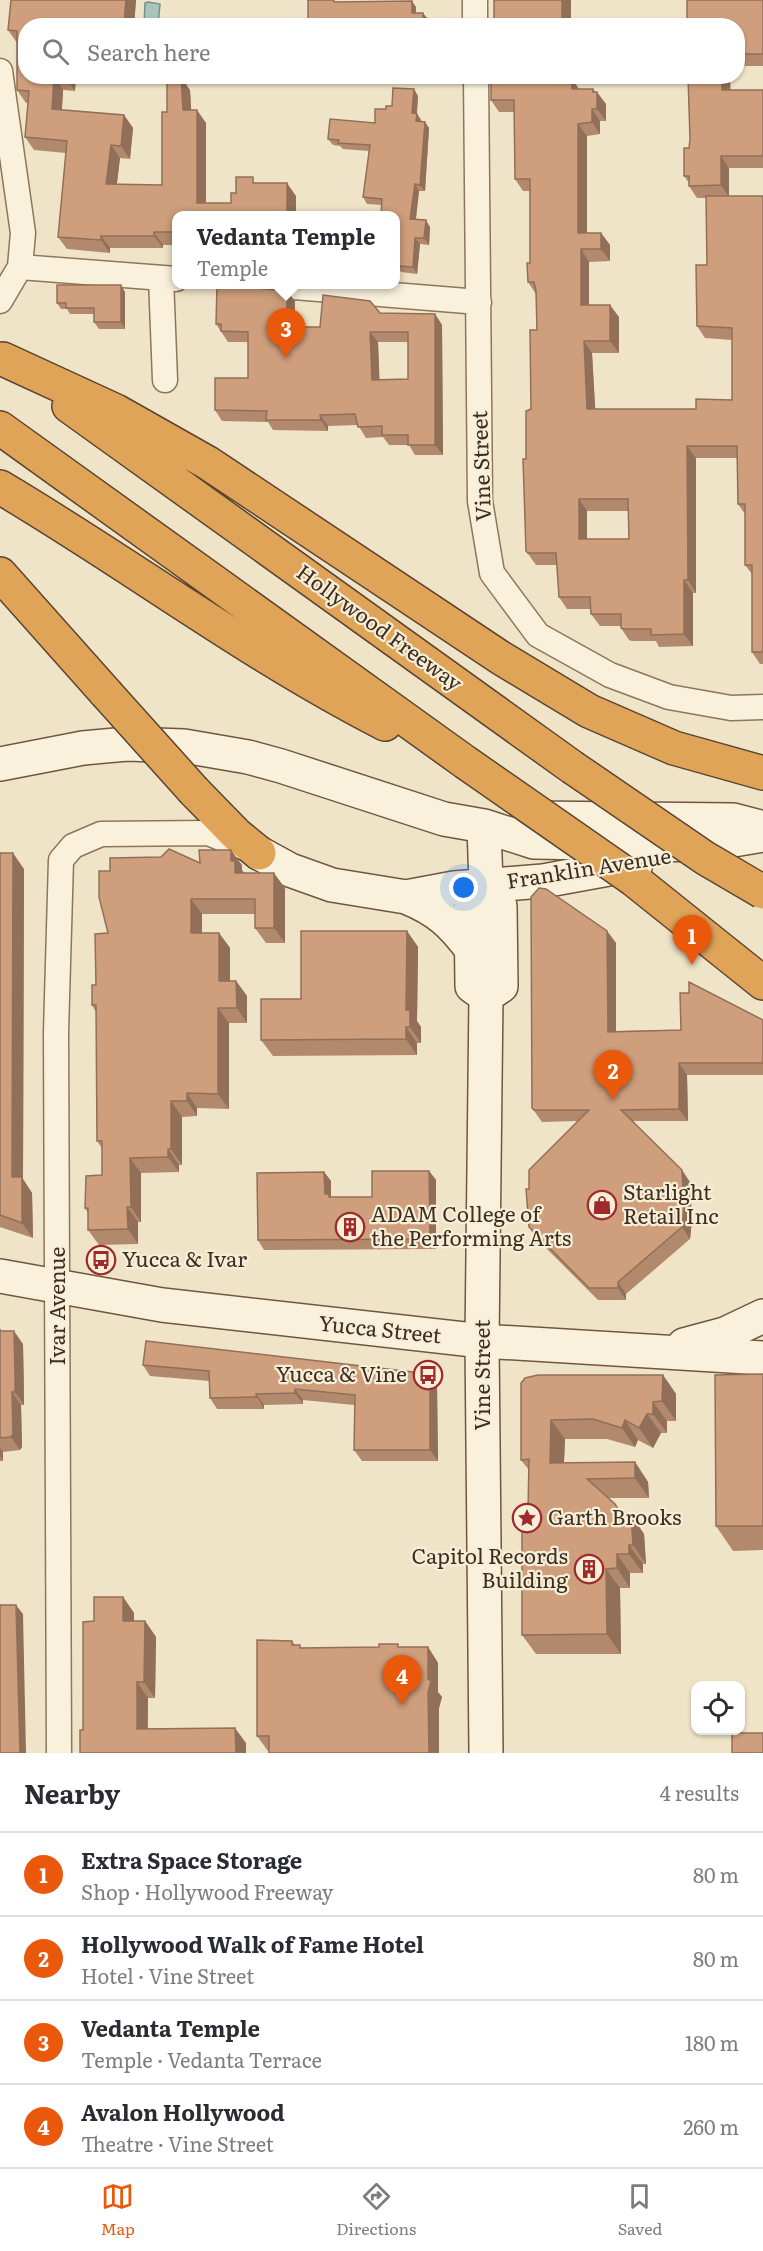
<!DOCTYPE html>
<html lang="en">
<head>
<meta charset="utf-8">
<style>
	:root { --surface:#fff; --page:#f2f2f3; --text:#2b2b33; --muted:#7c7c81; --line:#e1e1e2; --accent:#ea580c }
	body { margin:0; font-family:Literata,serif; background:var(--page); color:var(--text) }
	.controls { position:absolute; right:18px; bottom:18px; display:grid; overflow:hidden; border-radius:12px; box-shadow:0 2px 4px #0004 }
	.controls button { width:54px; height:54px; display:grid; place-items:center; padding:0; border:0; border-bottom:2px solid var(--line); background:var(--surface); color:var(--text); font:30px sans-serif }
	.you { position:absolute; left:464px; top:888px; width:21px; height:21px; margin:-15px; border:4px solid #fff; border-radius:50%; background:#1a73e8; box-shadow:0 0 0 9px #1a73e833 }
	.badge { display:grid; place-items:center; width:39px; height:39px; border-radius:50%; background:var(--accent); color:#fff; font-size:20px; font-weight:700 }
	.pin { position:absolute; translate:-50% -50px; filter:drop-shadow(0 2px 3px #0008) }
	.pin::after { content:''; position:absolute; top:32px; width:21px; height:18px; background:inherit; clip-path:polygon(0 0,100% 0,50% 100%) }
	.popup { position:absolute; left:172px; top:211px; width:228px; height:78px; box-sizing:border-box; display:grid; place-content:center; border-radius:12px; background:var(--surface); filter:drop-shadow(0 2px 4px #0005); font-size:20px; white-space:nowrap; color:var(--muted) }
	.popup b { font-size:22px; color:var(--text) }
	.popup::after { content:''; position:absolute; left:50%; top:100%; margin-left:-12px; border:12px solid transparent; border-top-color:var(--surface) }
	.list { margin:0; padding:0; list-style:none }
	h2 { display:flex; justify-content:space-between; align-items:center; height:78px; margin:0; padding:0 24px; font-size:26px }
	h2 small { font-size:20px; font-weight:400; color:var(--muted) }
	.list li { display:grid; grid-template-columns:39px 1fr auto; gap:18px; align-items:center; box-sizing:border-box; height:84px; padding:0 24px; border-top:2px solid var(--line) }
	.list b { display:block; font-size:22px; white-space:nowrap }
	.list p { margin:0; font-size:20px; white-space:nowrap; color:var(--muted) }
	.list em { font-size:20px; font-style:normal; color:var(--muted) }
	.icon { flex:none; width:33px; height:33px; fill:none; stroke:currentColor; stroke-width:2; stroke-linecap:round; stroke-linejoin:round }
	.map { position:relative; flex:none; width:763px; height:1753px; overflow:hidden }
	.search { position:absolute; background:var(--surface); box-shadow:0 2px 4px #0004; left:18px; right:18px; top:18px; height:66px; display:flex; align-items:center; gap:15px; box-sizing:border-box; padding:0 21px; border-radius:24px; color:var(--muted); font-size:22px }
	.sheet { height:414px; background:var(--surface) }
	nav { display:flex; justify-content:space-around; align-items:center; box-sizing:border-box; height:84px; border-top:2px solid var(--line); background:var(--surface); font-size:16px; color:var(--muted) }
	nav a { display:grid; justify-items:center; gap:3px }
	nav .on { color:var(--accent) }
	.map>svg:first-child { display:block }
	.water { fill:#a9c4bc; stroke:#6f938a; stroke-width:1.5 }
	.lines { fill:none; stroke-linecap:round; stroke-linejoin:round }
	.street-casing { stroke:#8d765c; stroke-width:27 }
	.secondary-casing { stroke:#6f573f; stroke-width:36 }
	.highway-casing { stroke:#5b4430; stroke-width:36 }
	.street { stroke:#faf1dc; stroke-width:24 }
	.secondary { stroke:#faf1dc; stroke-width:33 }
	.highway { stroke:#e0a458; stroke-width:33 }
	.highway-bridge-casing { stroke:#5b4430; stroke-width:36; stroke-linecap:butt }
	.highway-bridge { stroke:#e0a458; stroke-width:33 }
	.wall { fill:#b2896c; fill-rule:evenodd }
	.shaded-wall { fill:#916f58 }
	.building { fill:#cf9f7d; stroke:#916f58; stroke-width:1.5; fill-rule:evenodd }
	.labels { text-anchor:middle; stroke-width:4.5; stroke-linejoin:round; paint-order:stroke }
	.street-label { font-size:21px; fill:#3d2e20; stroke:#f7eed8 }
	.poi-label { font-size:21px; fill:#3d2e20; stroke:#f7eed8; text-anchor:start }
</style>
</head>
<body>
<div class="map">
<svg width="763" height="1753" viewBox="0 0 763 1753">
	<rect width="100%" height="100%" fill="#f0e4c8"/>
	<path class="water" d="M148 2 160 4 158 25H144L145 3Z"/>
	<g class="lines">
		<g class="street-casing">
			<path id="street" d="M475 0V26
				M0 71 23 233 20 267 0 301
				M476 76 480 501 492 573 538 635 610 675 669 697 731 708 763 707
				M20 267 176 279
				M161 278 165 380
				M257 284 479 302
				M59 1753 56 1032 61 860 73 846 101 834 208 833 245 848"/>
		</g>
		<g class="secondary-casing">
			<path id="secondary" d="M0 764 83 748 127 744 184 746 248 757 281 766 444 819 484 826 534 842 704 845 763 835
				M530 818 733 820 760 827
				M484 826 486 885 500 906 501 986 486 996
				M259 853 290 870 332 885 406 897 454 888 543 881 636 864
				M486 885 471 906 472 986 486 996
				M406 897C438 910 452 923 472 950
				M486 996 482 1341 486 1753
				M0 1276 162 1305 482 1341 763 1358
				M684 1345 725 1334 763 1316"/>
		</g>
		<g class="highway-casing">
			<path id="highway" d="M3 359 116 411 208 463 501 658 589 711 674 748 763 773
				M69 406 572 767
				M0 428 465 762
				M0 487C130 564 250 655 385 724
				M0 574 106 693
				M194 791 237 835 259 853
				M633 879 763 983"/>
		</g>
		<use href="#street" class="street"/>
		<use href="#secondary" class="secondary"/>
		<use href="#highway" class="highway"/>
		<g class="highway-bridge-casing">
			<path id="highway-bridge" d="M106 693 194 791
				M465 762 633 879
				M572 767 705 858 763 892"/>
		</g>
		<use href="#highway-bridge" class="highway-bridge"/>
	</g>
	<path class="wall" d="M11 0H136L134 26H26L76 76 75 91 63 90 62 110 124 115 133 128 130 159 120 158 117 184 162 185 167 112 190 90 191 110 206 123V203H231L236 193 257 183 296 196V216H177V245H163V248H110V253L67 249 58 237 66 153 34 150 25 137 28 103H26L17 90V43L8 30Z
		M571 0V26H498L494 21Z
		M763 0V66H738V26Z
		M338 2 416 7V13L428 19V26H309L308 24Z
		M83 76H113L112 79Z
		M357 76H403L358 77Z
		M496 76H553V79H572L579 89H593L606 104V121H600V134L587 136V233H601L610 245V261L589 262V305L619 317V353H592L595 409H696L732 400V340L705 338 697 326 707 265 706 198H697L689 186V183L684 176 689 148 731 90H763V168H729V196H763V664H760L752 652V574L745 565V514L738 504 737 458H696V593H693V646L659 647 656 641H632L629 640 621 628V626H600L591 614V609H567L559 597 557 565H536L526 551V459L531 409 537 330 536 294 528 282 530 263V191H523L515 179 514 112H499L491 100 496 80ZM587 511H628L629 539H587Z
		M418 96 417 114 421 120V121L429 128 425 191H419L416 219 430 227 429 245 420 244 417 274 401 272 397 266 399 238H396V216L382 205 367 204 363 197 369 151 343 149 340 146 333 145 328 139 375 123 386 109Z
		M125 292V329H99L94 322V314H70L67 309H61L57 303Z
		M295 301 294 327H320L380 313 435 314 442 325 443 455H415L409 445H389L383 437 366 438 358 425 328 426V431L273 430 268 422 222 421 215 410 248 378V342H228L216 324ZM378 342H408V379L379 380Z
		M0 853 24 869 23 1179 32 1193 33 1238 0 1227Z
		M200 863 242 865V870L244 873 285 888V943H266L255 928V914H202V933H219L230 948V981H236L247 996V1023H229V1109L197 1108V1116L182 1117V1165H179V1172L141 1173V1222H138V1244L99 1245 88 1230V1213L85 1208 102 1175V1148L97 1141 96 1012 92 1005 108 933 110 871Z
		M407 931 418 947 417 1021 421 1027V1043H417V1055L273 1056 261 1040 301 999Z
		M607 931 616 943V1031L681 1030 763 1020V1075H687L688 1121H633L690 1182 692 1220 690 1239 626 1294V1300H598L537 1239 529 1227V1189L577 1121 542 1122 532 1108Z
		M429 1171 436 1180V1249L264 1250 258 1240 324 1172 331 1181V1197H372Z
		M0 1322V1328L2 1331 23 1344 24 1388V1405H21L22 1447 20 1450 3 1452V1461H0Z
		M143 1365 430 1374 437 1385 438 1461H362L354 1450V1405L303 1400V1404L264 1405V1409H217L210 1398V1381L150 1376Z
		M763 1374V1550L733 1551 716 1526Z
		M663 1375 676 1394V1421H667V1433H661L653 1448 638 1440 635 1447 607 1439H565L564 1463 635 1462 648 1482 649 1498H608L621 1513 644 1534 646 1564H643V1573H630V1588H620L621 1654H536L522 1635 528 1511 529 1470 521 1460V1383Z
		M123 1597 134 1613V1621H145L156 1637 155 1698H148V1729L246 1743V1753H80L94 1621Z
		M292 1641 295 1645 302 1648 428 1647 438 1663V1692L442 1697 439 1708 268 1751 257 1736Z"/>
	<path class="shaded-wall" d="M126 0H136L134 26H126L124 23Z
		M562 0H571V26H567L562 19Z
		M412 1 416 7V19L412 13Z
		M423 13 428 19V26H423Z
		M66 76H76L75 91 66 78Z
		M545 76H553V91L545 79Z
		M722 76H730L731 102 722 90Z
		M54 77 63 90 61 122 52 109Z
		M181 77 190 90 192 123 183 110Z
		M572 79 580 91 572 89Z
		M414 89 418 96 416 120 412 113Z
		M593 89 597 96V92L606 104V121L597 109 593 92Z
		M592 109 600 121V134L592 122Z
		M197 110 206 123V216L197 203Z
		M417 114 421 120V127L416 121Z
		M124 115 133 128 130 159 121 146Z
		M425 122 429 128 425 191 420 185Z
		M578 124 587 136V245L578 233Z
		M111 145 120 158 115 197 106 184Z
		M721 156 729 168V197L721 185Z
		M287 183 296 196V216H287Z
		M415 184 419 191 415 225 410 219Z
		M426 220 430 227 429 245 424 238Z
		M154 232 163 245V248L154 236Z
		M601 233 610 245V261L601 249Z
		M101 236 110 248V253L101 240Z
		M415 238 420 244 417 274 413 267Z
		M581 249 589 262V317L581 305Z
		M121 285 125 292V329L121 322Z
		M287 291 295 301 294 338 287 327Z
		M610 305 619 317V353L610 341Z
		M435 314 442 325 443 455 435 445Z
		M370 332 378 342 380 390 372 380Z
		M584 341 592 353 596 421 587 409Z
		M320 415 328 426V431L321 420Z
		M687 446 696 458V593L688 580Z
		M579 499 587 511V551L579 539Z
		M684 580 693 593V646L684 634Z
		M231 850 242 865V870L246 876 235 873 231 861Z
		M13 853 24 869 23 1179 32 1193 33 1238 22 1223 12 1177Z
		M274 873 285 888V943L274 928Z
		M191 899 202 914V948L191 933Z
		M407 931 418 947 417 1021 421 1027V1043L410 1027 406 1010Z
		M607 931 616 943V1043L608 1032Z
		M219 933 230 948V996L219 981Z
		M236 981 247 996V1023L237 1008Z
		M218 1008 229 1023V1109L218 1094Z
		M406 1027 417 1043V1055L406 1039Z
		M679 1063 687 1075 688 1121 679 1109Z
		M187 1093 197 1108V1116L187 1101Z
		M171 1101 182 1117V1165L171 1149Z
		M168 1149 179 1165V1172L168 1157Z
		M130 1158 141 1173V1222L131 1207Z
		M682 1170 690 1182 692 1220 690 1239 682 1227Z
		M429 1171 436 1180V1249L430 1239Z
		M324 1172 331 1181V1196L336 1203 325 1194Z
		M127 1207 138 1222V1244L128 1229Z
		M618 1282 626 1294V1300L618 1288Z
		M14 1331 23 1344 24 1405 15 1392Z
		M430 1374 437 1385 438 1461 430 1450Z
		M663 1375 676 1394V1421L662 1401Z
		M295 1389 303 1400V1404L295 1393Z
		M12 1392 21 1405 22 1447 20 1450 11 1437Z
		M256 1394 264 1405V1409L257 1397Z
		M653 1402 667 1421V1433L653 1414Z
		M647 1414 661 1433 653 1448 639 1428Z
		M551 1420 565 1439 563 1482 550 1463Z
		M625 1420 638 1440 635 1447 622 1428Z
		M0 1448 3 1452V1461L0 1456Z
		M635 1462 648 1482 649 1498 635 1478Z
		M615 1504 629 1524 631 1514 644 1534 646 1564 633 1545 620 1512Z
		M629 1545 643 1564V1573L629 1554Z
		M617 1554 630 1573V1588L617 1568Z
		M606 1569 620 1588 621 1654 607 1634Z
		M123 1597 134 1613V1637L123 1621Z
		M16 1605 23 1614 26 1753H20Z
		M145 1621 156 1637 155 1698 144 1682Z
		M428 1647 438 1663V1692L442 1697 439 1708V1753H429Z
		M137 1682 148 1698 147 1744 137 1729Z
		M235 1728 246 1743V1753H236Z"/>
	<path class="building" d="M11 0H126L124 23 107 22 106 26H26V76H66V78L54 77 52 109 124 115 121 146 111 145 106 184 162 185V112H167V77H181L183 110H197V203H231V193H236V177H253V183H287V216H177V232H154V236H101V240L58 237 67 141 25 137 29 91 17 90V31L8 30Z
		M308 0H334V2L412 1V13H423V26H354V23L308 24Z
		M494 0H562V19H544V26H514V21H494Z
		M687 0H763V54H738V26H687Z
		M496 76H545V79H572V89H593V92H597V109H592V122L578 124V233H601V249H581V305H610V341H584L587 409H696V399L732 400V328L697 326 696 265H707L706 196H763V652H752V565H745V504H738L737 446H687L688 580H684V634L651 635V629H624L621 628V614H591L590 597H559L556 553H528L526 551 523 459H526V411L531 409 530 330H537L536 291 534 282H528L527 263H530V179H515L514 100H491V80H496ZM579 499H628L629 539H579Z
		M688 76H722V90H763V156H721V185L689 186V176H684V148H689L690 139Z
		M393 88 414 89 412 113 417 114 416 121 425 122 420 185 415 184 410 219 426 220 424 238H415L413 267 397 266 399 232H396V216H381L382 199 363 197 370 145 338 143 339 140 328 139 330 119 375 123V109H386V106H392Z
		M57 285H121V322H94V308H66V303H57Z
		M217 285H226L287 291V327H320L323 295 370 301 380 313 435 314V445H408V435H382V426L358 427 355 414 320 415 321 420H266L267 411 215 410V378H248V332L221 331V324H216ZM370 332H408V379L372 380Z
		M169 849 200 863 199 850H231V861H235V873H274V928H255V899H191V933H219V981H236L237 1008H218V1094L187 1093V1101H171V1149H168V1157L130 1158 131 1207H127L128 1229 88 1230V1208H85L86 1176 102 1175V1141H97L96 1005H92V985H96L95 934 108 933 99 897V871H110V858L161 857Z
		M0 853H13L12 1177H22V1223L0 1215Z
		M539 888 546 889 607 931 608 1032 681 1030 680 993H689V982L763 1020V1063H679V1109L621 1110 682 1170 684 1208 682 1227 618 1282V1288H589L529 1227 526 1189H529V1170L589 1110H534L532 1108 531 897Z
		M301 931H407L406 1010H410V1027H406V1039L261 1040V999H301Z
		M372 1171H429L430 1239 258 1240 257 1173 324 1172 325 1194H329V1197H372Z
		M0 1331H14L15 1375V1392H12L13 1434 11 1437 0 1438Z
		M146 1341 430 1374V1450H354L355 1395 295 1389V1393L256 1394 257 1397 210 1398 209 1371 143 1365Z
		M763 1374V1526H716L715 1375Z
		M538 1375H663L662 1401 653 1402V1414H647L639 1428 625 1420 622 1428 593 1419 551 1420 550 1463 635 1462V1478L587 1479 615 1504 620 1512 631 1514 633 1545H629V1554H617V1568L606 1569 607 1634 522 1635V1531L528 1511 529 1459 521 1460V1383L525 1378Z
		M94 1597H123V1621H145L144 1682H137V1729L235 1728 236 1753H80V1730H83V1622L94 1621Z
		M0 1605H16L20 1753H0Z
		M257 1640 292 1641V1645H300V1648L379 1647V1644H398V1647H428V1679L431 1681 428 1692 429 1753H269V1736H257Z
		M732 1733H763V1753H732Z"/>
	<defs>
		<g id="shop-ring" transform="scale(1.5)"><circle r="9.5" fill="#f7eed8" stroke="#9e2a2b" stroke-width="1.5"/><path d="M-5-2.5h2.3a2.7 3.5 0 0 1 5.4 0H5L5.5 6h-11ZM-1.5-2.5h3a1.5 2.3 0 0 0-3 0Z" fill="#9e2a2b"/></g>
		<g id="building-ring" transform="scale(1.5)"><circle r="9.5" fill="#f7eed8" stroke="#9e2a2b" stroke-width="1.5"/><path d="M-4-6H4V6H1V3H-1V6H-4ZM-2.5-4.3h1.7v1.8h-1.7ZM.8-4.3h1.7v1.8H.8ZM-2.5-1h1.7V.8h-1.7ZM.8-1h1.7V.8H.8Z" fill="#9e2a2b"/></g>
		<g id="bus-ring" transform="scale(1.5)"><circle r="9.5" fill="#f7eed8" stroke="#9e2a2b" stroke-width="1.5"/><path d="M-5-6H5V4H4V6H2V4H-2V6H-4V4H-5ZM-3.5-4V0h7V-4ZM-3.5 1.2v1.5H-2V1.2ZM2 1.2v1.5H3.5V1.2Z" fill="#9e2a2b"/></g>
		<g id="sight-ring" transform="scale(1.5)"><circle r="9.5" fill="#f7eed8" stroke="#9e2a2b" stroke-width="1.5"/><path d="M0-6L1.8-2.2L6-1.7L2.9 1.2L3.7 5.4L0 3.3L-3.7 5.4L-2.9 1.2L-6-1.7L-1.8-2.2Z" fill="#9e2a2b"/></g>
	</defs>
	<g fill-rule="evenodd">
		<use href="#shop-ring" x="602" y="1205"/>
		<use href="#building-ring" x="350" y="1227"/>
		<use href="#bus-ring" x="101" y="1260"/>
		<use href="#bus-ring" x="428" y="1375"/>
		<use href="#sight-ring" x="527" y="1518"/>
		<use href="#building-ring" x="589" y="1569"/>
	</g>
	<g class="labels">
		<g class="street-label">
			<text transform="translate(482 466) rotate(-92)" y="7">Vine Street</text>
			<text transform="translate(379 628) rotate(36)" y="7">Hollywood Freeway</text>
			<text transform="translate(589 869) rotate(-9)" y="7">Franklin Avenue</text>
			<text transform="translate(58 1306) rotate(-90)" y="7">Ivar Avenue</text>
			<text transform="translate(380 1330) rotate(6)" y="7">Yucca Street</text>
			<text transform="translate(483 1375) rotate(-90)" y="7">Vine Street</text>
		</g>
		<g class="poi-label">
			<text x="623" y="1200">Starlight<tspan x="623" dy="24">Retail Inc</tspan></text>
			<text x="371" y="1222">ADAM College of<tspan x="371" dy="24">the Performing Arts</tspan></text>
			<text x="122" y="1267">Yucca &amp; Ivar</text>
			<text x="407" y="1382" text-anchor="end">Yucca &amp; Vine</text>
			<text x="548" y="1525">Garth Brooks</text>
			<text x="568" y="1564" text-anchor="end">Capitol Records<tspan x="568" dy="24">Building</tspan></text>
		</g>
	</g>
</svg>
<div class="controls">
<button><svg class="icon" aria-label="locate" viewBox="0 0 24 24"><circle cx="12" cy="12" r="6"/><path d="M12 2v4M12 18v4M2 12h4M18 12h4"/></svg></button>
</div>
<div class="you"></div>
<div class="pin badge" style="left:692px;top:965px">1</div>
<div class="pin badge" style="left:613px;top:1100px">2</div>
<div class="pin badge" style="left:286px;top:358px">3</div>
<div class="popup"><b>Vedanta Temple</b>Temple</div>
<div class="pin badge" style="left:402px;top:1705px">4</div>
<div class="search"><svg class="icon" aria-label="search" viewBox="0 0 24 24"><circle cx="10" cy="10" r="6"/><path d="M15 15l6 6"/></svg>Search here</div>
</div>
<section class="sheet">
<h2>Nearby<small>4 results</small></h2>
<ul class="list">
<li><span class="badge">1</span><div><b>Extra Space Storage</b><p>Shop · Hollywood Freeway</p></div><em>80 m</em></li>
<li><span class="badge">2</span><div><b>Hollywood Walk of Fame Hotel</b><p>Hotel · Vine Street</p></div><em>80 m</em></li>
<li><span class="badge">3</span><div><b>Vedanta Temple</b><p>Temple · Vedanta Terrace</p></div><em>180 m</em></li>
<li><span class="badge">4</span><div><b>Avalon Hollywood</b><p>Theatre · Vine Street</p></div><em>260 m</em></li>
</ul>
</section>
<nav>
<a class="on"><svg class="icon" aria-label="map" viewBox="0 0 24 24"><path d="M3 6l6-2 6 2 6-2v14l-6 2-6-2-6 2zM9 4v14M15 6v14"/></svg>Map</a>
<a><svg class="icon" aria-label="directions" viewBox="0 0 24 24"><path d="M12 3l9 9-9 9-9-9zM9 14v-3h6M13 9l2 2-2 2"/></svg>Directions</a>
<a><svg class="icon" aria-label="saved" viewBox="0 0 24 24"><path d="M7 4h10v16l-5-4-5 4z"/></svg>Saved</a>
</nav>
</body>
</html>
